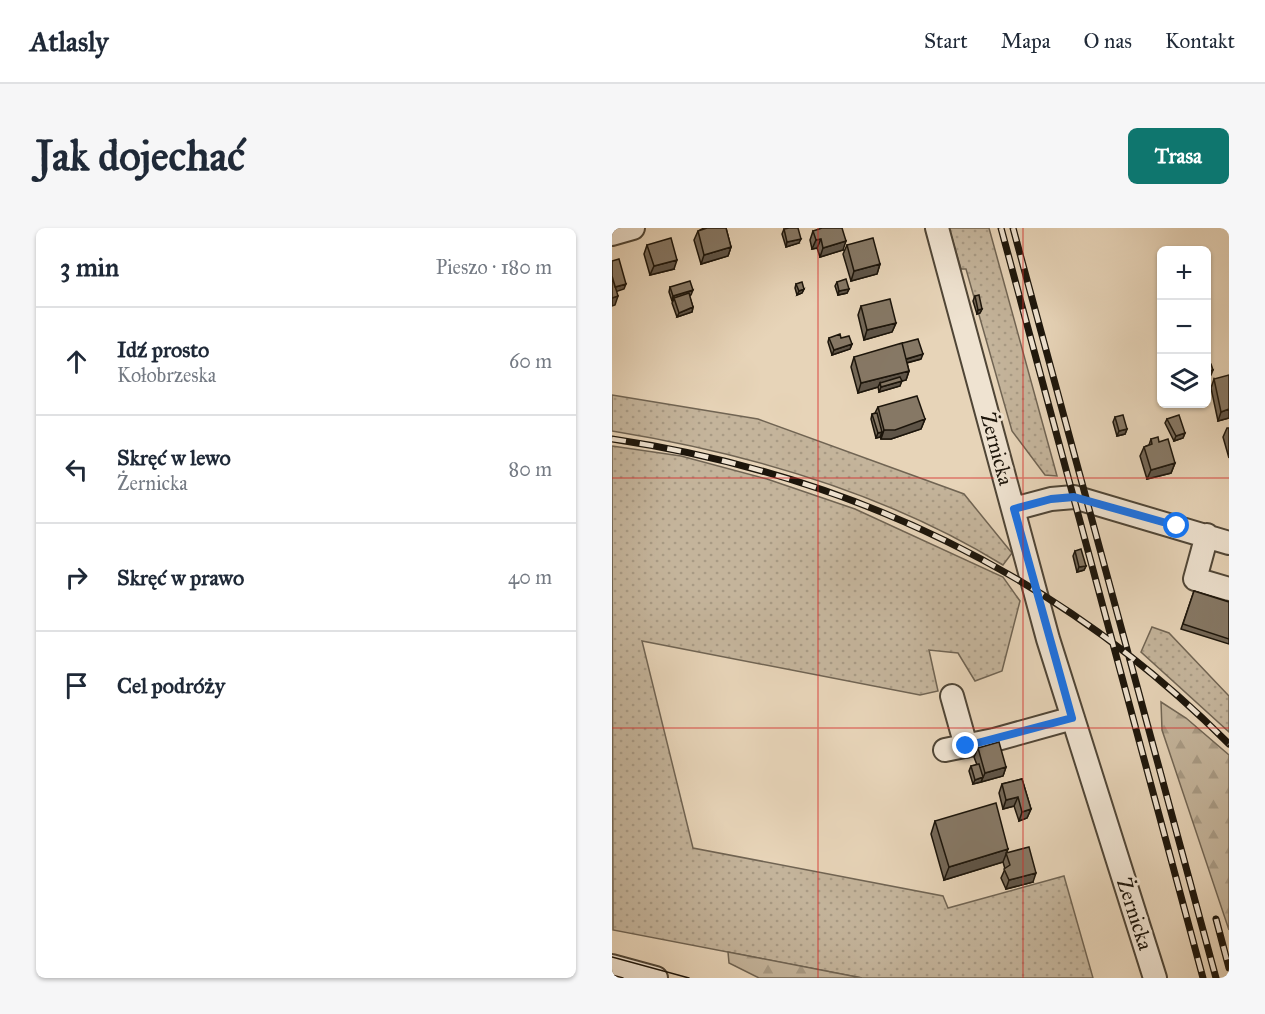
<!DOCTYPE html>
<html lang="pl">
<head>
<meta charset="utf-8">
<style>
	:root { --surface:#fff; --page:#f6f6f7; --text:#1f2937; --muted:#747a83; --line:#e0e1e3; --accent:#0f766e }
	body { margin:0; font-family:"IM FELL Great Primer",serif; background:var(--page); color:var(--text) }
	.controls { position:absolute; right:18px; top:18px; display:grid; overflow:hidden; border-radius:9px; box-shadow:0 2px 4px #0004 }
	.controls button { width:54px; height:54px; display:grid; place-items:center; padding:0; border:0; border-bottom:2px solid var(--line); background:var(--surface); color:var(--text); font:30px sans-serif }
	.stop { position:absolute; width:18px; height:18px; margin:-14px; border:4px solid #1a73e8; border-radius:50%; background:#fff }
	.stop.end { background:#1a73e8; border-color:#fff; box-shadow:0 2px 6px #0008 }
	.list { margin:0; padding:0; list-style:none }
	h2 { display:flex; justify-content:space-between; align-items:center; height:78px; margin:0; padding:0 24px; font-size:26px }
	h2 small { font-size:20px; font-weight:400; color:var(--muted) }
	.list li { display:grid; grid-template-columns:39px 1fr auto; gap:18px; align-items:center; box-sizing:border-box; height:108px; padding:0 24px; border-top:2px solid var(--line) }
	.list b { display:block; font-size:22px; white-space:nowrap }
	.list p { margin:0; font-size:20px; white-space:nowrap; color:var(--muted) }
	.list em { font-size:20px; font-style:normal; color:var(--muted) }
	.icon { flex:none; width:33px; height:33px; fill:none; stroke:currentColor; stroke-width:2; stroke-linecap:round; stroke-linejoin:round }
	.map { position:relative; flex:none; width:617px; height:750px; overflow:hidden; border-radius:9px }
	header { display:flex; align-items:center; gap:36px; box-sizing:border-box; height:84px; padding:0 30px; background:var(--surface); border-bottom:2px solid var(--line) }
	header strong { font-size:28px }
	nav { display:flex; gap:33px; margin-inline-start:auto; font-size:21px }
	.intro { display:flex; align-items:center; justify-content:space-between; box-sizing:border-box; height:144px; padding:0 36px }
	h1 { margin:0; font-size:42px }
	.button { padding:15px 27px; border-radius:9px; background:var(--accent); color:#fff; font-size:21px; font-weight:700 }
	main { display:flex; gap:36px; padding:0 36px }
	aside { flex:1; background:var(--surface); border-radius:9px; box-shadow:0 2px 4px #0004 }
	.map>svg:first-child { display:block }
	.grass { fill:url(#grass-dots); stroke:#706453; stroke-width:1.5 }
	.forest { fill:url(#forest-firs); stroke:#706453; stroke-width:1.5 }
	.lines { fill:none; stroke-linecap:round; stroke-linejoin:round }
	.minor-casing { stroke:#4f4536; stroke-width:26 }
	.minor { stroke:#efe3d1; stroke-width:22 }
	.tram { stroke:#1c150b; stroke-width:1.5 }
	.rail-casing { stroke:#1c150b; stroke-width:7 }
	.rail { stroke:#efe3d1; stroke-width:4.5; stroke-dasharray:14; stroke-linecap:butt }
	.wall { fill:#736757; stroke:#1c150b; stroke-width:1.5 }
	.shaded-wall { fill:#5e5447; stroke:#1c150b; stroke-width:1.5 }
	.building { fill:#867865; stroke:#1c150b; stroke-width:1.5 }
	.route { stroke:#1a73e8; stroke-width:8 }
	.grid { fill:none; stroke:#d62828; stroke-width:1.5; stroke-opacity:0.55 }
	.labels { text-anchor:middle; stroke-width:6; stroke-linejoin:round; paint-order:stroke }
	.street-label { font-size:21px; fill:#1c150b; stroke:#efe3d1 }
</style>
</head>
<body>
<header>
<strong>Atlasly</strong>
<nav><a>Start</a><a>Mapa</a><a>O nas</a><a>Kontakt</a></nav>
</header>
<div class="intro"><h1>Jak dojechać</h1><a class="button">Trasa</a></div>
<main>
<aside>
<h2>3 min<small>Pieszo · 180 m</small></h2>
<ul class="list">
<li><svg class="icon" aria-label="ahead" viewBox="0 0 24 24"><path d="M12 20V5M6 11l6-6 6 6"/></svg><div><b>Idź prosto</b><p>Kołobrzeska</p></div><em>60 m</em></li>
<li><svg class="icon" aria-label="left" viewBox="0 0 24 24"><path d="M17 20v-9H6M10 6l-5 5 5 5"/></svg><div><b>Skręć w lewo</b><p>Żernicka</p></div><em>80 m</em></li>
<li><svg class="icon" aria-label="right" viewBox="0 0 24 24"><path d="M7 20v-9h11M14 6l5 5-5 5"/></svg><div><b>Skręć w prawo</b></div><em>40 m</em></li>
<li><svg class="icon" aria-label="arrive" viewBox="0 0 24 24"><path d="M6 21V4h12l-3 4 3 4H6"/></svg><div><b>Cel podróży</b></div></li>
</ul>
</aside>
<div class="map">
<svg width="617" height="750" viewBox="0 0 617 750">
	<defs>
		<pattern id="grass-dots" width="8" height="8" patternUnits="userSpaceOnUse" patternTransform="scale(1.5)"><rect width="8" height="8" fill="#c4b49b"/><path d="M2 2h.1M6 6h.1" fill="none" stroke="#a89a84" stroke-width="1.8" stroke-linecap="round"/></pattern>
		<pattern id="forest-firs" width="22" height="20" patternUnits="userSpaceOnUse" patternTransform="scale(1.5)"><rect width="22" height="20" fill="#c4b49b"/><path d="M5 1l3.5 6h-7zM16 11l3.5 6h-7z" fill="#a89a84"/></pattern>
	</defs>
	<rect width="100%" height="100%" fill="#e7d4b8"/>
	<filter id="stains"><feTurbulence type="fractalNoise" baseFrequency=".00333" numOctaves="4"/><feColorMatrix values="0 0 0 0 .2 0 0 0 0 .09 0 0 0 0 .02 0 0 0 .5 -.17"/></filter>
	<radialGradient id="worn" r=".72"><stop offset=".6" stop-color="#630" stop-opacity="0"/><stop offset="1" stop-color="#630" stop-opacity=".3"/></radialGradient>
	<path class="grass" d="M337 0H377L445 248 433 247 400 203 354 41H349Z
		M0 167 146 191 352 266 400 325 391 337C274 265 135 225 0 203Z
		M0 218 69 228 155 251 243 281 391 349 408 373 390 443 363 453 346 425 317 422 326 463 308 467 30 413 81 620 331 668 336 680 452 648 481 750H250L1 702Z
		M540 399 557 405 617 468V504L529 424Z"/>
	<path class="forest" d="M549 474 574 490 617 527V702L550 502Z
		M116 724 250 750H147L117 735Z"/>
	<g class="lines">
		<g class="minor-casing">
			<path id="minor" d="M325 0 436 411 543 750
				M0 6 21 0
				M402 281 439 271 462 269 617 315
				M595 307 583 351 617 361
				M340 468 354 518
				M333 522 382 512 461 490
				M0 738 44 750"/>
		</g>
		<use href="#minor" class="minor"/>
		<path class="tram" d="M0 729 77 750
			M0 747 11 750"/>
		<g class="rail-casing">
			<path id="rail" d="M389 0 591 750
				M401 0 604 750
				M0 211C236 246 448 346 617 516
				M604 691 617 740"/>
		</g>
		<use href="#rail" class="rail"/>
	</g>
	<path class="wall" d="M92 0H114L119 19 116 28 89 36 82 12 86 3Z
		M172 1 187 15 174 19 170 6Z
		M201 3 231 22 208 29 205 20 200 21 198 12Z
		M35 17 62 41 38 47 32 26Z
		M235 17 268 36 265 46 239 53 231 26Z
		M225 54 237 61 235 65 226 67 223 58Z
		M184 56 192 61 190 65 185 67 183 60Z
		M58 59 79 67H77L81 79 80 84 65 89 60 75 61 73H60L57 64Z
		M363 68 370 81 368 85 365 86 361 73Z
		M249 78 284 95 280 104 252 112 246 87Z
		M217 110H229L240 116 238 121 220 127 216 114Z
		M242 129 309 131 295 135 297 143 294 152 289 153 288 158 267 164 266 159 246 165 239 139Z
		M602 151 617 190 606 193 599 160Z
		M266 179 313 191 309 201 279 211H269L268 209 264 210 259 191 260 186 263 185Z
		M503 189 515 201 513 206 505 208 501 194Z
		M555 191 573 205 571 210 562 213 553 195Z
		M615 200H617V230L611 209Z
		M539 211 547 214 563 235 559 245 535 251 528 228 532 219 537 217Z
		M463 323 474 338 472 342 465 344 461 328Z
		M582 363 617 374V416L569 401Z
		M366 520 394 539 391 548 361 556 357 543 359 538 365 537 362 529Z
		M410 551 419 581 415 590 407 593 402 578 391 581 387 565 390 556Z
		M323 593 396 621 394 625 421 654 394 661 389 650 393 641 391 634 332 652 319 606Z"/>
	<path class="shaded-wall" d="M189 11 187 15 174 19 175 14Z
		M209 11 205 20 200 21 204 12Z
		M234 13 231 22 208 29 211 20Z
		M119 19 116 28 89 36 92 27Z
		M65 32 62 41 38 47 42 38Z
		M268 36 265 46 239 53 242 43Z
		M14 56 12 61 0 65V60Z
		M192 61 190 65 185 67 187 63Z
		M237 61 235 65 226 67 227 63Z
		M81 62 79 67 62 72V70L60 73 61 68Z
		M6 68 3 77 0 78V70Z
		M81 79 80 84 65 89 67 85Z
		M370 81 368 85 365 86 366 82Z
		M284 95 280 104 252 112 255 102Z
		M240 116 238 121 220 127 222 122Z
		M311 126 309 131 290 136 292 132Z
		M601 142 599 147 594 148V144Z
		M297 143 294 152 269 159 268 155 266 159 246 165 249 155Z
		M290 153 288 158 267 164 269 159Z
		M617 181V190L606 193 609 184Z
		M313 191 309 201 279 211H269L272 202Z
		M515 201 513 206 505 208 507 203Z
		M270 204 268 209 264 210 266 205Z
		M573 205 571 210 562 213 564 208Z
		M563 235 559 245 535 251 539 242Z
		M474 338 472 342 465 344 467 339Z
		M394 539 391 548 369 554 373 545Z
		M371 549 369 554 361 556 363 552Z
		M406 569 402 578 391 581 394 572Z
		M419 581 415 590 407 593 410 584Z
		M396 621 391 634 332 652 337 639Z
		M424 645 421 654 394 661 397 652Z"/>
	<path class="building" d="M95 0H114L119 19 92 27 86 3Z
		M177 0H186L189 11 175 14 172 1Z
		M210 0H230L234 13 211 20 209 11 204 12 201 3Z
		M59 10 65 32 42 38 35 17Z
		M261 10 268 36 242 43 235 17Z
		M7 31 14 56 3 59 0 48V33Z
		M0 48 6 68 0 70Z
		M234 51 237 61 227 63 225 54Z
		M78 53 81 62 61 68 58 59Z
		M190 54 192 61 187 63 184 56Z
		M77 65 81 79 67 85 62 70Z
		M367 67 370 81 366 82 363 68Z
		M278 71 284 95 255 102 249 78Z
		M228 106 229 110 237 108 240 116 222 122 217 110Z
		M306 111 311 126 294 131 290 115 287 116Z
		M290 115 297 143 249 155 242 129Z
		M599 136 601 142 594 144V137Z
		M617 147V181L609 184 602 151Z
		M288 149 290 153 269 159 268 155Z
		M305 168 313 191 283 202H272L266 179Z
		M265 185 270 204 266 205 260 186Z
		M511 187 515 201 507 203 503 189Z
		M567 187 573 205 564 208 555 191Z
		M546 209 547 214 556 211 563 235 539 242 532 219 540 216 539 211Z
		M469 321 474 338 467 339 463 323Z
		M582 363 617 374V411L571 396Z
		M387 514 394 539 373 545 366 520Z
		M367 536 371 549 363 552 359 538Z
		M410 551 419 581 410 584 406 569 394 572 390 556Z
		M384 575 396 621 337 639 323 593Z
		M417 619 424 645 397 652 392 641 398 637 394 625Z"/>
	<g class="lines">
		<path class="route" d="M354 518 460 490 402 281 439 271 462 269 565 298"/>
	</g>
	<path class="grid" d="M206 0V750M411 0V750M0 250H617M0 500H617"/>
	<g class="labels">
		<g class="street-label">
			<text transform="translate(385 221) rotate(75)" y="7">Żernicka</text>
			<text transform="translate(523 686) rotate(72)" y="7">Żernicka</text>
		</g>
	</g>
	<rect width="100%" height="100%" filter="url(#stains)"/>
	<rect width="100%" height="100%" fill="url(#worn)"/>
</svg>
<div class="controls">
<button>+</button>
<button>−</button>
<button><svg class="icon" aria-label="layers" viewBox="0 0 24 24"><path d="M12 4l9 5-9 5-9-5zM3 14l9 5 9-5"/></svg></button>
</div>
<div class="stop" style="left:565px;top:298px"></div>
<div class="stop end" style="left:354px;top:518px"></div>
</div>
</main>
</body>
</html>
